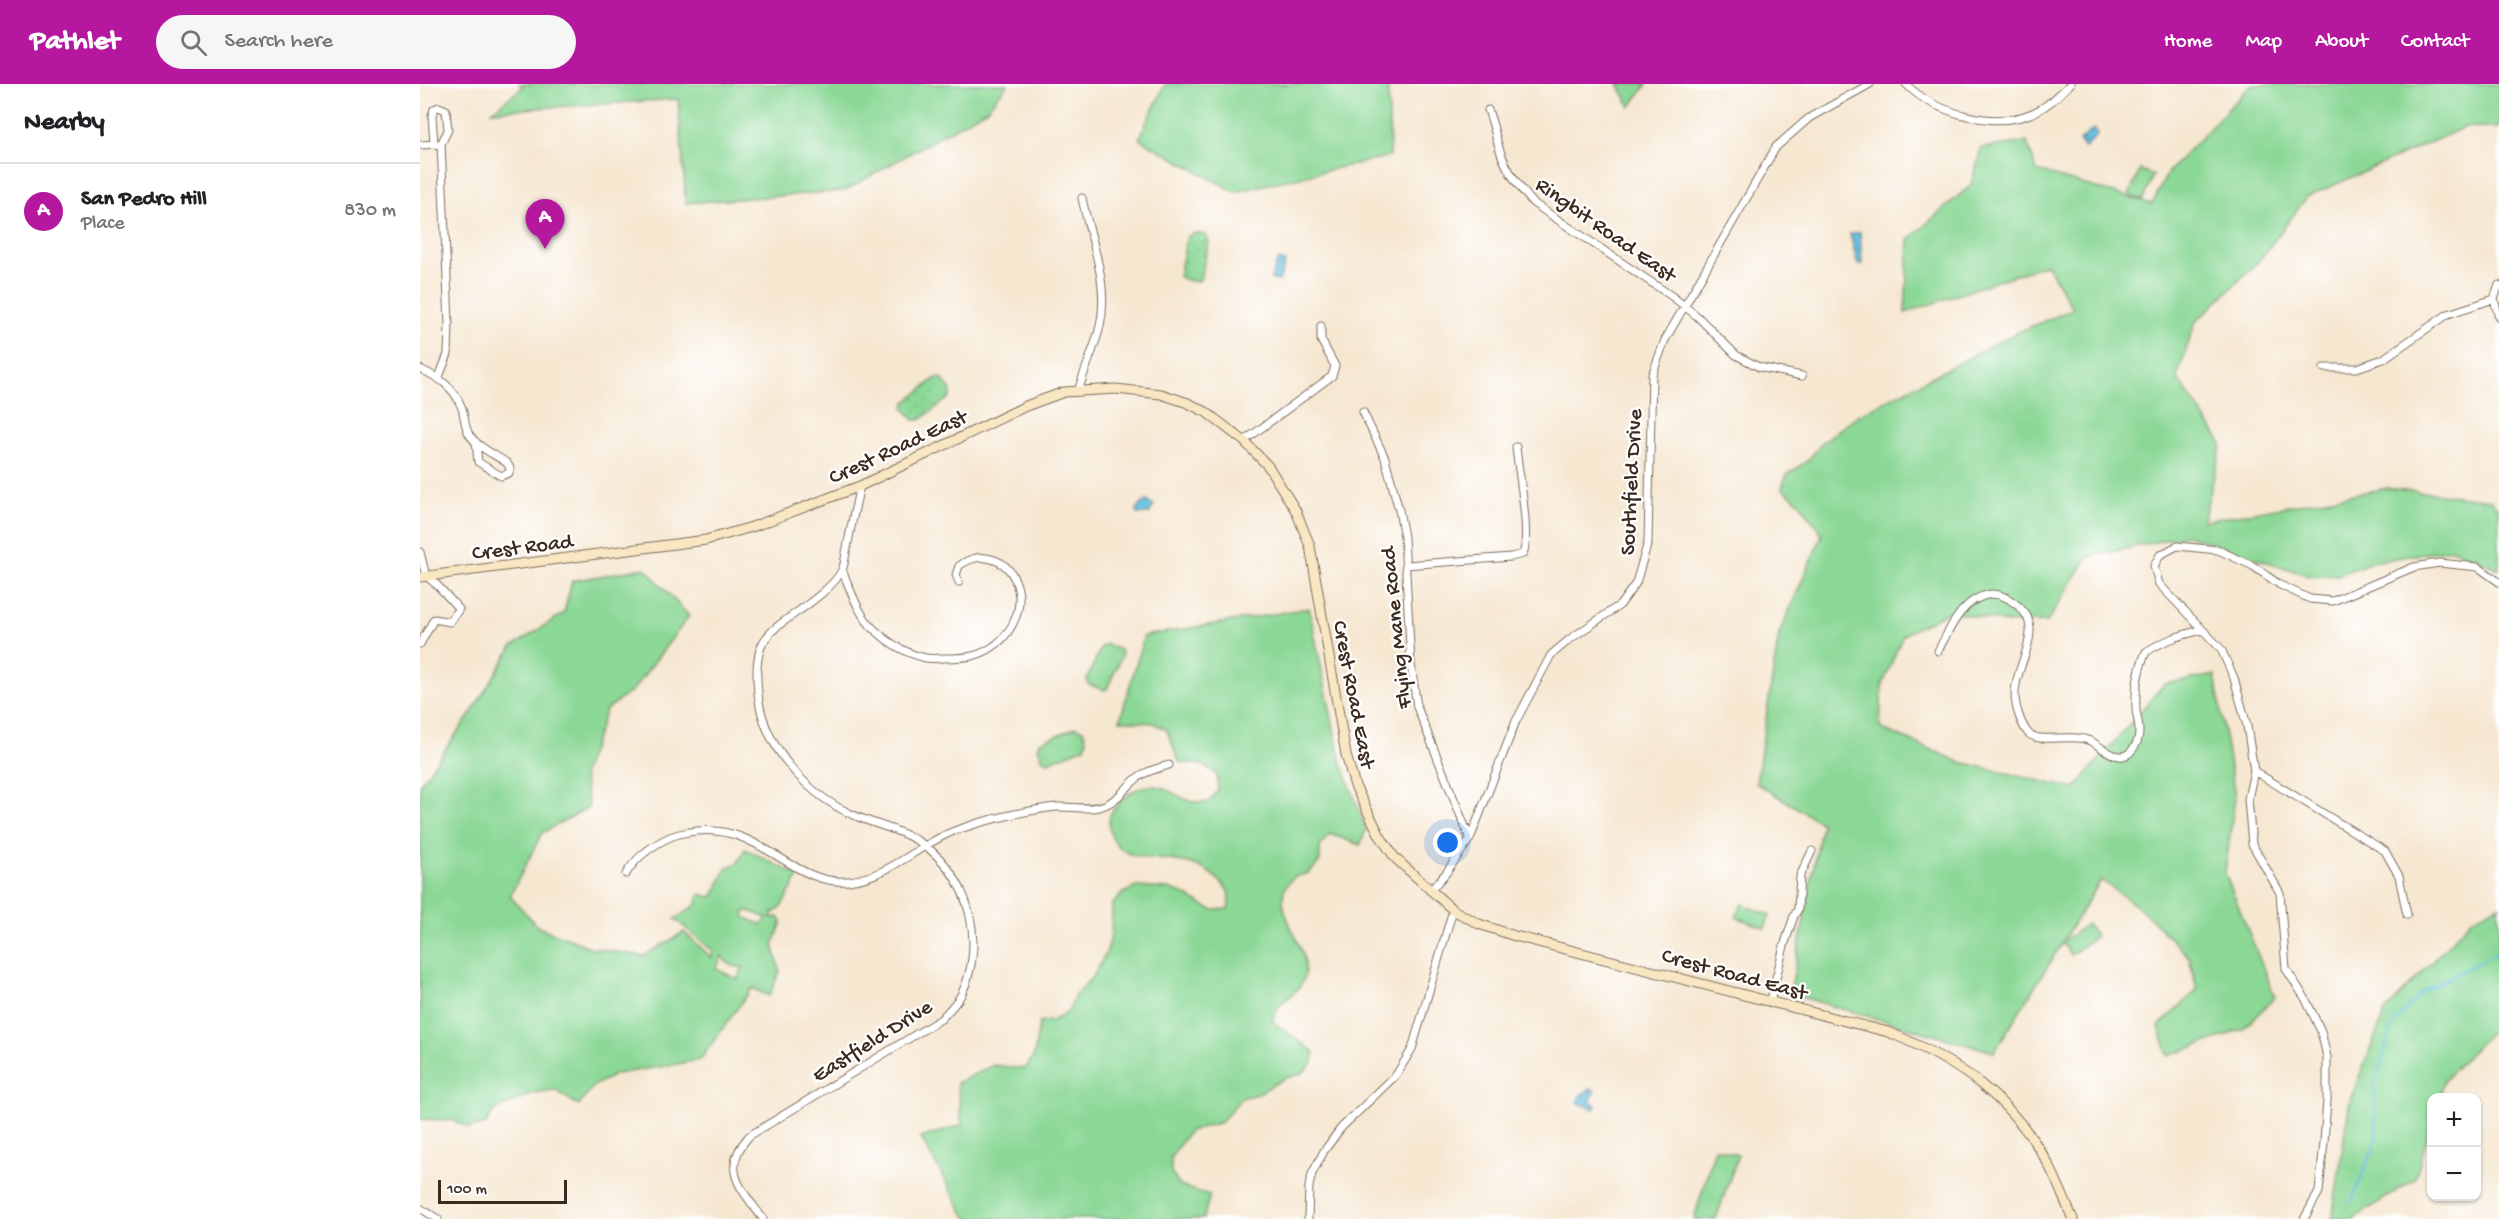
<!DOCTYPE html>
<html lang="en">
<head>
<meta charset="utf-8">
<style>
	:root { --surface:#fff; --page:#f6f6f6; --text:#202124; --muted:#757577; --line:#e0e0e0; --accent:#b5179e }
	body { margin:0; font-family:"Gochi Hand",sans-serif; background:var(--page); color:var(--text) }
	.controls { position:absolute; right:18px; bottom:18px; display:grid; overflow:hidden; border-radius:12px; box-shadow:0 2px 4px #0004 }
	.controls button { width:54px; height:54px; display:grid; place-items:center; padding:0; border:0; border-bottom:2px solid var(--line); background:var(--surface); color:var(--text); font:30px sans-serif }
	.scale { position:absolute; left:18px; bottom:15px; width:129px; box-sizing:border-box; padding-left:6px; border:3px solid #3b2a1e; border-top:0; font-size:16px; line-height:21px; white-space:nowrap; color:#3b2a1e; -webkit-text-stroke:4px #fff; paint-order:stroke }
	.you { position:absolute; left:1028px; top:759px; width:21px; height:21px; margin:-15px; border:4px solid #fff; border-radius:50%; background:#1a73e8; box-shadow:0 0 0 9px #1a73e833 }
	.badge { display:grid; place-items:center; width:39px; height:39px; border-radius:50%; background:var(--accent); color:#fff; font-size:20px; font-weight:700 }
	.pin { position:absolute; translate:-50% -50px; filter:drop-shadow(0 2px 3px #0008) }
	.pin::after { content:''; position:absolute; top:32px; width:21px; height:18px; background:inherit; clip-path:polygon(0 0,100% 0,50% 100%) }
	.list { margin:0; padding:0; list-style:none }
	h2 { display:flex; justify-content:space-between; align-items:center; height:78px; margin:0; padding:0 24px; font-size:26px }
	h2 small { font-size:20px; font-weight:400; color:var(--muted) }
	.list li { display:grid; grid-template-columns:39px 1fr auto; gap:18px; align-items:center; box-sizing:border-box; height:96px; padding:0 24px; border-top:2px solid var(--line) }
	.list b { display:block; font-size:22px; white-space:nowrap }
	.list p { margin:0; font-size:20px; white-space:nowrap; color:var(--muted) }
	.list em { font-size:20px; font-style:normal; color:var(--muted) }
	.icon { flex:none; width:33px; height:33px; fill:none; stroke:currentColor; stroke-width:2; stroke-linecap:round; stroke-linejoin:round }
	.map { position:relative; flex:none; width:2079px; height:1135px; overflow:hidden }
	header { display:flex; align-items:center; gap:36px; box-sizing:border-box; height:84px; padding:0 30px; background:var(--accent); color:#fff }
	header strong { font-size:28px }
	nav { display:flex; gap:33px; margin-inline-start:auto; font-size:21px }
	.search { width:420px; height:54px; background:var(--page); display:flex; align-items:center; gap:15px; box-sizing:border-box; padding:0 21px; border-radius:33px; color:var(--muted); font-size:22px }
	main { display:flex }
	aside { flex:1; background:var(--surface) }
	.map>svg:first-child { display:block }
	.grass { fill:#8bd896; stroke:#63815a; stroke-width:1.5; fill-rule:evenodd }
	.park { fill:url(#park-dots); stroke:#63815a; stroke-width:1.5 }
	.water { fill:url(#water-ripples); stroke:#4e747f; stroke-width:1.5 }
	.lines { fill:none; stroke-linecap:round; stroke-linejoin:round }
	.stream { stroke:#62bee0; stroke-width:2 }
	.street-casing { stroke:#7c6c5d; stroke-width:9 }
	.secondary-casing { stroke:#7c6c5d; stroke-width:11 }
	.street { stroke:#fff; stroke-width:7 }
	.secondary { stroke:#f9e7c3; stroke-width:9 }
	.labels { text-anchor:middle; stroke-width:4.5; stroke-linejoin:round; paint-order:stroke }
	.street-label { font-size:22px; fill:#3b2a1e; stroke:#fff }
</style>
</head>
<body>
<header>
<strong>Pathlet</strong>
<div class="search"><svg class="icon" aria-label="search" viewBox="0 0 24 24"><circle cx="10" cy="10" r="6"/><path d="M15 15l6 6"/></svg>Search here</div>
<nav><a>Home</a><a>Map</a><a>About</a><a>Contact</a></nav>
</header>
<main>
<aside>
<h2>Nearby<small></small></h2>
<ul class="list">
<li><span class="badge">A</span><div><b>San Pedro Hill</b><p>Place</p></div><em>830 m</em></li>
</ul>
</aside>
<div class="map">
<svg width="2079" height="1135" viewBox="0 0 2079 1135">
	<defs>
		<pattern id="park-dots" width="8" height="8" patternUnits="userSpaceOnUse" patternTransform="scale(1.5)"><rect width="8" height="8" fill="#8bd896"/><path d="M2 2h.1M6 6h.1" fill="none" stroke="#79ba81" stroke-width="1.8" stroke-linecap="round"/></pattern>
		<pattern id="water-ripples" width="26" height="14" patternUnits="userSpaceOnUse" patternTransform="scale(1.5)"><rect width="26" height="14" fill="#62bee0"/><path d="M2 4q2-2 4 0t4 0M15 11q2-2 4 0t4 0" fill="none" stroke="#529bb5"/></pattern>
	</defs>
	<rect width="100%" height="100%" fill="#fff"/>
	<filter id="ink" filterUnits="userSpaceOnUse"><feTurbulence type="fractalNoise" baseFrequency=".0167" numOctaves="2"/><feDisplacementMap in="SourceGraphic" scale="12" xChannelSelector="R" yChannelSelector="G"/><feConvolveMatrix kernelMatrix="1 2 1 2 8 2 1 2 1" color-interpolation-filters="sRGB"/></filter>
	<filter id="wash" filterUnits="userSpaceOnUse"><feTurbulence type="fractalNoise" baseFrequency=".008" numOctaves="4" result="noise"/><feDisplacementMap in="SourceGraphic" scale="24" xChannelSelector="R" yChannelSelector="G"/><feGaussianBlur stdDeviation="1.35" result="paint"/><feColorMatrix in="noise" values="0 0 0 0 0 0 0 0 0 0 0 0 0 0 0 0 0 1.4 0 .05"/><feComposite in="paint" operator="in"/></filter>
	<g filter="url(#wash)">
		<rect width="100%" height="100%" fill="#f6e7d1"/>
		<path class="grass" d="M99 0H588L566 26 424 107 266 119 258 15 72 27 103 3Z
			M745 0H968L970 72 815 108 719 55Z
			M1198 0H1227L1210 23Z
			M1832 0H2079V44L2045 43 1887 113 1838 178 1775 239 1757 293 1802 360 1783 437 1967 404 2071 416 2079 426V485L2032 465 1952 478 1918 491 1892 493 1767 451 1668 473 1627 538 1587 539 1529 527 1483 551 1462 602 1460 644 1540 678 1654 705 1744 600 1795 591 1815 713 1805 789 1855 913 1823 945 1748 972 1739 942 1777 906 1769 873 1721 825 1681 796 1642 858 1667 840 1676 852 1651 871 1642 859 1574 968 1370 910 1402 739 1336 699 1359 550 1402 451 1381 420 1362 404 1366 392 1388 376 1404 357 1439 331 1596 249 1653 225 1627 180 1485 229 1489 155 1551 101 1561 64 1607 58 1617 87 1732 120 1748 88Z
			M1720 86 1733 91 1723 116 1709 111Z
			M225 484 269 532 213 606 186 626 163 690 169 723 122 749 90 812 118 843 172 864 224 872 264 848 292 874 293 867 255 835 277 820 278 813 281 810 289 813 293 812 307 783 318 779 325 765 379 792 360 825 353 829 351 834 359 833 362 838 353 861 360 887 349 912 332 904 280 976 196 990 173 1002 159 1022 135 1006 113 1009 74 1027 66 1040 49 1044 32 1036 0 1035V700L50 631 92 563 144 529 152 497ZM329 827 347 834V835L341 840 325 834 324 828ZM302 872C305 879 315 884 323 883L317 895 296 885Z
			M889 524 920 674 946 746 940 761 910 750 900 762V777C896 782 892 787 886 790 882 791 877 791 873 794 843 819 890 860 885 889 882 906 871 910 860 921 856 925 854 932 852 937L894 968 893 979 881 990 865 994 837 1010 821 1014 801 1038 769 1047 751 1073V1089L760 1102 790 1111 783 1135H547L501 1054 542 1041 537 999 573 981 605 985 614 971 619 939 635 936 648 928 654 913 674 891 687 867 691 852 692 821 703 809 717 803 748 805 763 810 792 826 808 825 810 810C801 796 790 787 775 781 746 770 701 784 690 748 688 741 689 731 693 726 702 715 713 704 727 702 745 699 758 716 775 718 779 719 784 718 789 718L798 706 797 690 783 681 759 678 747 646 733 639 700 636 724 552Z
			M686 560 700 566 702 571 687 605 683 606 668 600 667 595 681 563Z
			M656 643 663 646 667 657 665 663 628 678 623 676 618 664 620 658Z
			M1322 820 1350 831 1345 844 1316 833Z
			M2079 821V940L2025 995 2019 1013 2012 1014 2011 1040 1995 1095 1933 1135H1912L1930 1016 1965 928 2052 835Z
			M1295 1064 1318 1071 1296 1135H1274Z"/>
		<path class="park" d="M775 149 786 151 789 158 780 196C775 199 763 196 759 192L767 152Z
			M516 294H521L531 306 530 313 500 336H494L484 324 485 319Z"/>
		<path class="water" d="M1674 45 1678 50 1665 64 1659 57Z
			M1440 148 1442 180 1438 181 1430 150Z
			M858 176 865 178 859 197 851 195Z
			M726 417 734 421 729 430H717L716 425Z
			M1170 1005 1174 1006V1010L1170 1017 1176 1021 1174 1025 1157 1018 1161 1011Z"/>
		<g class="lines">
			<path class="stream" d="M1931 1118 1956 1058 1955 1001 1972 941 2002 908 2071 872 2079 869"/>
		</g>
	</g>
	<g filter="url(#ink)">
		<g class="lines">
			<g class="street-casing">
				<path id="street" d="M1486 0C1513 28 1572 45 1610 30 1626 24 1638 12 1650 0
					M1068 26C1074 41 1076 57 1082 72 1089 90 1100 104 1113 119L1253 213 1278 233 1316 271 1339 283 1382 292
					M14 60 12 31 14 25 19 23 26 26 28 46 21 60
					M0 61 18 60
					M2079 201 2074 215 2079 234
					M1904 284H1937L1963 275 2028 230 2074 215
					M0 285C18 293 34 303 41 322 45 331 44 342 49 350 57 363 74 370 87 379L90 384 89 389 81 392 58 378 56 358
					M19 293 28 270 29 239 21 60
					M658 308C664 286 675 264 680 242 690 199 670 155 662 114
					M943 328 965 374 979 426 984 453 991 580 997 623 1050 755
					M824 357 912 292 915 282 901 256V242
					M0 468 6 492 17 501 39 525 30 538 14 535 0 560
					M986 481 1091 473 1103 470C1111 450 1098 386 1096 363
					M422 486C431 506 438 531 455 546 469 559 487 570 506 574 512 575 519 574 524 574 535 574 546 574 556 571 587 561 608 527 595 496 592 488 585 480 577 477 562 471 551 473 539 482L536 491 539 498
					M1518 567C1530 544 1543 513 1572 510 1581 510 1590 515 1597 521 1628 544 1594 582 1595 610 1595 622 1600 639 1608 649 1618 661 1656 647 1674 659 1685 666 1702 681 1713 665 1723 652 1718 640 1716 626 1715 607 1718 585 1726 568 1744 556 1761 551 1782 546
					M1834 687 1965 767 1979 792 1987 831
					M206 790C216 773 233 761 250 753 259 749 268 748 277 747 341 740 373 802 428 797 472 793 502 756 543 744 569 735 609 726 636 723 651 722 671 727 685 721 700 715 707 701 720 692 729 686 739 684 749 681
					M1010 807 1026 789 1050 755 1096 637 1131 571 1150 555 1200 521 1216 499 1228 458 1232 291 1245 256 1356 63 1389 34 1450 0
					M1350 918 1364 862 1374 832 1378 825 1380 792 1392 767
					M0 1124 18 1135
					M343 1135C322 1105 299 1086 329 1052L521 935C527 928 536 920 541 911 566 861 551 795 504 761 480 744 451 741 425 727 385 707 346 663 339 617 329 544 353 550 401 510 408 504 418 495 422 486 425 480 425 471 427 464 431 443 435 423 440 402
					M888 1135 889 1102 892 1090 904 1067 921 1044 976 991 992 965 1033 826
					M1884 1135 1899 1108 1904 1058 1907 1016V973L1901 947 1885 914 1866 885 1860 809 1832 760 1828 715 1834 687 1827 642 1814 594 1801 565 1739 500 1734 482 1740 471 1757 462 1798 466 1833 482 1860 501 1890 515 1913 517 1994 483 2019 479 2058 483 2079 498"/>
			</g>
			<g class="secondary-casing">
				<path id="secondary" d="M0 493 286 456 332 443 440 402 606 322 644 308 696 305 741 310 768 319 786 328 824 357 848 382 876 427 890 462 926 671 935 702 960 752 975 774 1033 826 1059 840 1095 852 1468 948C1536 976 1588 1011 1626 1076 1637 1095 1644 1116 1653 1135"/>
			</g>
			<use href="#street" class="street"/>
			<use href="#secondary" class="secondary"/>
		</g>
	</g>
	<g class="labels">
		<g class="street-label">
			<text transform="translate(1187 144) rotate(35)" y="8">Ringbit Road East</text>
			<text transform="translate(477 361) rotate(-25)" y="8">Crest Road East</text>
			<text transform="translate(1209 398) rotate(-87)" y="8">Southfield Drive</text>
			<text transform="translate(102 461) rotate(-7)" y="8">Crest Road</text>
			<text transform="translate(974 544) rotate(-96)" y="8">Flying Mane Road</text>
			<text transform="translate(936 610) rotate(79)" y="8">Crest Road East</text>
			<text transform="translate(1315 888) rotate(15)" y="8">Crest Road East</text>
			<text transform="translate(451 955) rotate(-32)" y="8">Eastfield Drive</text>
		</g>
	</g>
</svg>
<div class="controls">
<button>+</button>
<button>−</button>
</div>
<div class="scale">100 m</div>
<div class="you"></div>
<div class="pin badge" style="left:125px;top:165px">A</div>
</div>
</main>
</body>
</html>
